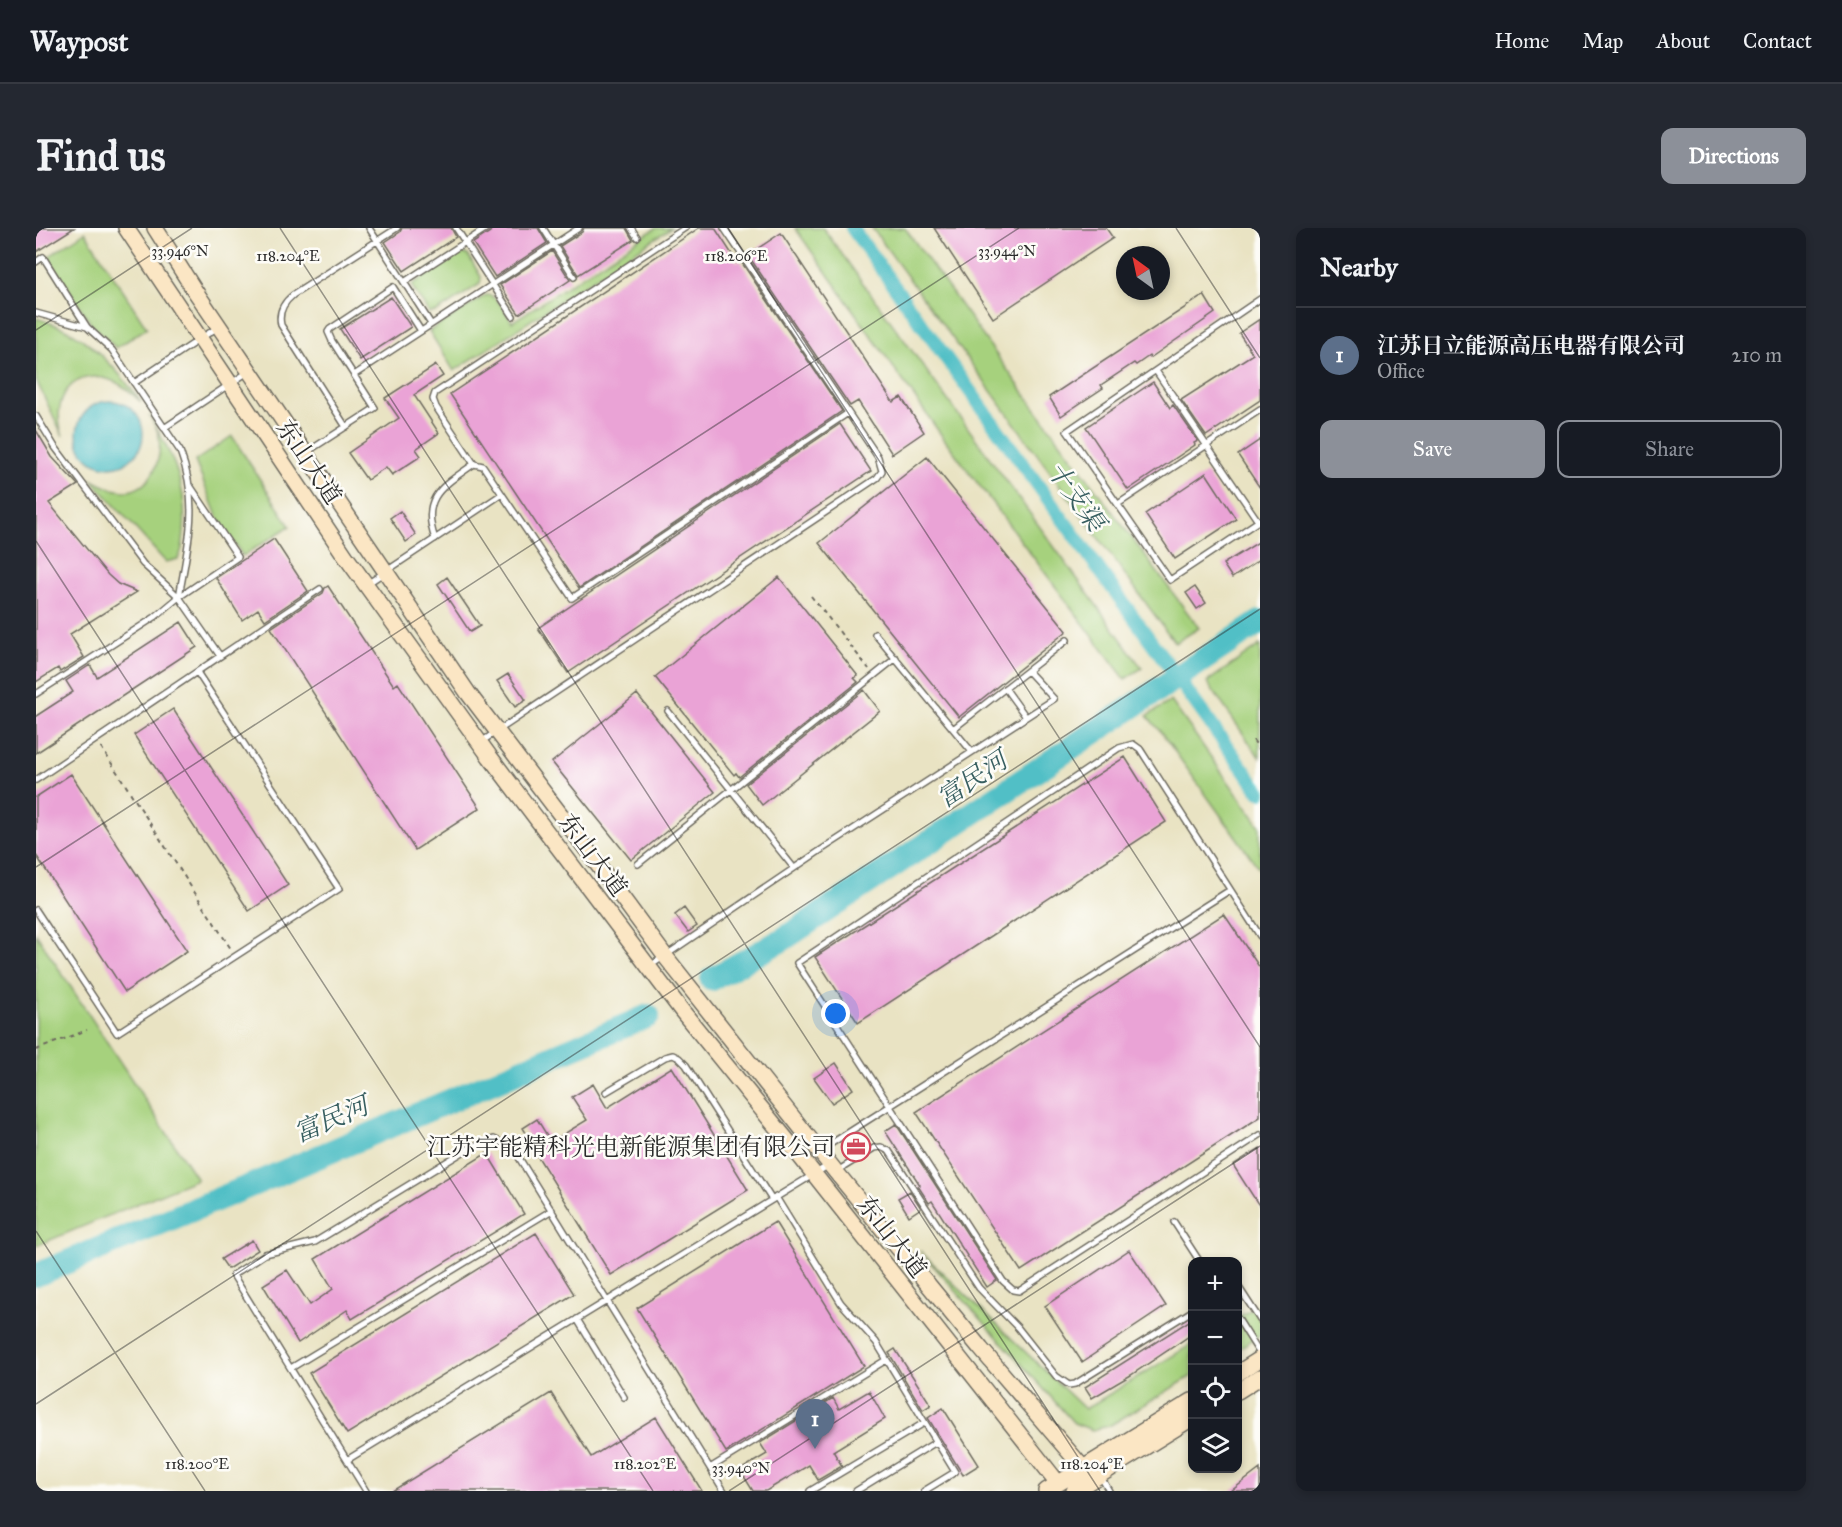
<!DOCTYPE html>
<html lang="en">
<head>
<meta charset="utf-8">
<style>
	:root { --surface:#171b24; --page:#242831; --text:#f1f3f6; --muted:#9ea1a6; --line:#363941; --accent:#8c9099 }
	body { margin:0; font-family:"IM FELL Great Primer","Noto Serif SC",serif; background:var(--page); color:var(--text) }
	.controls { position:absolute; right:18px; bottom:18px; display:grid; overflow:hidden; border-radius:12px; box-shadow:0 3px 9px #0003 }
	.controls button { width:54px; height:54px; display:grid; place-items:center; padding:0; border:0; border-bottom:2px solid var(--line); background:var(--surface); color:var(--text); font:30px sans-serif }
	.compass { position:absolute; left:1080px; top:18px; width:54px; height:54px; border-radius:50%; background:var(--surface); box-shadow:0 3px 9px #0003; rotate:327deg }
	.you { position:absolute; left:800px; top:786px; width:21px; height:21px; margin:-15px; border:4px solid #fff; border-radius:50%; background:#1a73e8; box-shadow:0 0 0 9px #1a73e833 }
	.badge { display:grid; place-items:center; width:39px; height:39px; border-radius:50%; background:var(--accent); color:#fff; font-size:20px; font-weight:700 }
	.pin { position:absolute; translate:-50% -50px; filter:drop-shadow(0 2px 3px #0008) }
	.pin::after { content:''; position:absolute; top:32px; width:21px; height:18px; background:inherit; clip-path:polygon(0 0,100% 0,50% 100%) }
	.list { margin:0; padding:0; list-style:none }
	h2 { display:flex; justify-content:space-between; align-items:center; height:78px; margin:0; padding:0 24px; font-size:26px }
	h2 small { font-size:20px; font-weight:400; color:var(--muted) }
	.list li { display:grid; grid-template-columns:39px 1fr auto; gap:18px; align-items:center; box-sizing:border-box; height:96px; padding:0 24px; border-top:2px solid var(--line) }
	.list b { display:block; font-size:22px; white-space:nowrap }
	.list p { margin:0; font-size:20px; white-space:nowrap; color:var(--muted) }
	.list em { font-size:20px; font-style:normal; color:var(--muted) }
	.actions { display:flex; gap:12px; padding:18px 24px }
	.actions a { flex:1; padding:14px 0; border:2px solid var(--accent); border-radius:12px; text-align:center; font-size:21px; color:var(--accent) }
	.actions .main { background:var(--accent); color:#fff }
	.icon { flex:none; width:33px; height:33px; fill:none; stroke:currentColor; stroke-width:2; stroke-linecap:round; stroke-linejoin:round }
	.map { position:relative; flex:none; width:1224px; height:1263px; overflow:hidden; border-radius:12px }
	header { display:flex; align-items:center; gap:36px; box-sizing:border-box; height:84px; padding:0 30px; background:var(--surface); border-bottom:2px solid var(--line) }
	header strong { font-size:28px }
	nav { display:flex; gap:33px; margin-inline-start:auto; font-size:21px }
	.intro { display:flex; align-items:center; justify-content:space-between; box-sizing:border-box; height:144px; padding:0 36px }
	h1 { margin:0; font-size:42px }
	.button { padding:15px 27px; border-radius:12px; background:var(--accent); color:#fff; font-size:21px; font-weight:700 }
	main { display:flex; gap:36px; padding:0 36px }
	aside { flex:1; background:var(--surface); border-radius:12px; box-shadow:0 3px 9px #0003 }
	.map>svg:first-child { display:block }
	.green { fill:#a6d17d; stroke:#687e54; stroke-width:1.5 }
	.water { fill:#51bfc6; stroke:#3e7578; stroke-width:1.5 }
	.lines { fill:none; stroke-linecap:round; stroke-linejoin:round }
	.canal { stroke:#51bfc6; stroke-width:14 }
	.river { stroke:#51bfc6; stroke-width:24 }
	.building { fill:#eaa3d6 }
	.service-casing { stroke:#6e6b60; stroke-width:8 }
	.secondary-casing { stroke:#6e6b60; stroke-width:18 }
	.path { stroke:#6e6b60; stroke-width:2; stroke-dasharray:4.5 4.5; stroke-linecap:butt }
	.service { stroke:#fff; stroke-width:5 }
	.secondary { stroke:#fbe6c4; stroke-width:15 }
	.ticks { fill:none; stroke:#2b2b2b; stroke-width:1.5; stroke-opacity:0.45 }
	.labels { text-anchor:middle; stroke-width:5; stroke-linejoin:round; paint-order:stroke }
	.street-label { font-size:24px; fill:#2b2b2b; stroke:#fdfcf7 }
	.poi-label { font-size:24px; fill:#2b2b2b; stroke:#fdfcf7; text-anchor:end }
	.water-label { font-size:26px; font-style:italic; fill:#385f61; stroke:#fdfcf7 }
	.ticks-label { font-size:15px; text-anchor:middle; fill:#2b2b2b; stroke:#fdfcf7; stroke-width:5; stroke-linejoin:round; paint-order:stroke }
</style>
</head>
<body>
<header>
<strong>Waypost</strong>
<nav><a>Home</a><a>Map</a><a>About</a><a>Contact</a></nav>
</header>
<div class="intro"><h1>Find us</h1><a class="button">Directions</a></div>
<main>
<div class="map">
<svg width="1224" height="1263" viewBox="0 0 1224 1263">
	<rect width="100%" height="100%" fill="#fdfcf7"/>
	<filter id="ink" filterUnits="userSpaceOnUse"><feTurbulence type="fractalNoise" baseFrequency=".0167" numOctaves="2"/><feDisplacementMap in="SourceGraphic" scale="12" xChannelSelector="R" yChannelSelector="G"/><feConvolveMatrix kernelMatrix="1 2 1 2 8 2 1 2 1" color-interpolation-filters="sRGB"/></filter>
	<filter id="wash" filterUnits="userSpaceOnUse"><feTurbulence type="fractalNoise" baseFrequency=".008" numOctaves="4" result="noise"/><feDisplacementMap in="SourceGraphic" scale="24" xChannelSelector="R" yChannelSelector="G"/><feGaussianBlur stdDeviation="1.35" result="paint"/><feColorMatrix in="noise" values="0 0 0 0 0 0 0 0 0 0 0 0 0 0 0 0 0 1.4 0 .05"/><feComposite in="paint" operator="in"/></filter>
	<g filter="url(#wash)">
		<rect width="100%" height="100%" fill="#e9e3c3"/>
		<path class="green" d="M620 0H635L418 143 393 103 450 67C463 68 469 84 476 94Z
			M759 0H787L1106 440 1089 451 906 208Z
			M836 0H869L996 176 1163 400 1139 415Z
			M49 4 111 100 80 120 55 96 12 29Z
			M425 25 432 27 445 49 444 56 401 84 393 85 378 62 376 58 378 55Z
			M0 90C9 93 18 96 27 100 59 115 85 146 105 174 97 167 89 158 79 154 39 136 13 170 27 208L0 152Z
			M113 187C136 226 152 257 148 304 147 313 147 323 142 331L130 334 126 330 55 251C66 257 77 263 90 263 116 261 126 232 123 209 122 201 117 194 113 187Z
			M196 208 254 298 207 328 183 293 159 233Z
			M1224 417V530L1171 454Z
			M1135 473 1224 598V642L1124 503 1111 488Z
			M0 706 161 951 0 1018Z
			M884 1023 1049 1181 1156 1116V1148L1073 1198 1056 1202 1038 1195Z
			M1224 1076V1107L1202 1121V1089Z"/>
		<path class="water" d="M41 206a33 33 0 1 1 66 0a33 33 0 1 1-66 0Z"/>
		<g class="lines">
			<path class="canal" d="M816 0 1224 564"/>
			<path class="river" d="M676 751 746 712 1224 394
				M0 1047 221 955 612 788"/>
		</g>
		<g id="blocks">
			<path class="building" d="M0 0H38L0 24Z
				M366 0H415L420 9 368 43 349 14 364 4Z
				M456 0H502L511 15 459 49 437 15 454 4Z
				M548 0H590L597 12 542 47 524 18 546 4Z
				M663 0H679L701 34 704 32 806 183 543 360 414 166Z
				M898 0H1070L1077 10 957 90Z
				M745 5 857 174 865 169 888 204 856 226 822 173 814 178 712 27Z
				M516 23 534 52 483 86 464 57Z
				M1168 67 1179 85 1114 130 1113 128 1100 137 1098 135 1065 157 1067 160 1025 188 1013 169Z
				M355 69 375 99 324 132 304 101Z
				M1224 91V172L1170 208 1145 172 1217 126 1203 105Z
				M400 137 407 148 378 167 403 205 380 221 385 228 356 247 350 239 331 252 312 225 363 190 349 170Z
				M1117 154 1134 180 1137 177 1162 213 1158 215 1159 217 1092 262 1050 199Z
				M804 196 835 243 532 445 502 400Z
				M0 202 16 229 42 257 13 275 72 347 82 356 101 364 34 406 48 429 24 444 22 440 0 454Z
				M1224 212V260L1202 227Z
				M891 229 1031 403 923 489 783 315Z
				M1170 245 1200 291 1139 331 1109 286Z
				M364 283 380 307 370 314 354 290Z
				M238 311 272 363 229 392 222 381 206 392 180 350Z
				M1224 313V331L1196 350 1187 336Z
				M411 349 444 398 434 404 402 356Z
				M743 349 822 448 818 450 822 454 703 549 700 545 698 547 619 449Z
				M292 358 358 458 362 455 444 580 379 622 235 400 287 365 289 360Z
				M1159 359 1170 375 1161 381 1150 365Z
				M145 394 161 419 0 525V488L37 464 30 453 54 437 61 449Z
				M472 446 490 472 479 479 461 453Z
				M828 462 844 483 726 577 710 556Z
				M601 466 679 564 595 632 516 534Z
				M137 481 252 657 213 683 98 507Z
				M1089 529 1130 594 822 795 779 729Z
				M35 546 151 723 89 764 0 627V569Z
				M648 680 661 698 652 704 639 687Z
				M1188 686 1224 740V889L985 1043 880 884Z
				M800 835 817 861 796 875 778 850Z
				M636 839 712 962 575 1047 499 924 501 923 487 900 501 891 515 914 551 892 536 869 557 856 571 880Z
				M860 896 961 1052 951 1059 896 973 893 975 882 958 884 957 849 903Z
				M1224 920V979L1197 937Z
				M451 925 488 986 316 1091 311 1082 262 1115 227 1057 251 1042 274 1077 297 1061 279 1031Z
				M874 963 885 980 873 988 862 970Z
				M739 994 828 1138 690 1224 601 1080Z
				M500 1005 538 1066 311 1206 273 1145Z
				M216 1012 222 1022 192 1041 185 1031Z
				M1093 1022 1130 1078 1046 1134 1009 1078Z
				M1156 1091V1106L1095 1147 1056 1170 1049 1159Z
				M859 1121 895 1177 887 1182 853 1125Z
				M833 1163 849 1191 797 1223 806 1238 782 1252 773 1237 730 1263H717L704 1242 731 1226 724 1215 797 1170 803 1181Z
				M515 1165 555 1229 620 1189 666 1263H356Z
				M907 1180 943 1237 927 1247 892 1190Z
				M1224 1241V1263H1195Z"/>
		</g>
	</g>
	<g filter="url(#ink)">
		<use href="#blocks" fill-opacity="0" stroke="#6e6b60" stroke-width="1.5"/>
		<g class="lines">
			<g class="service-casing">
				<path id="service" d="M333 0 395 96
					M420 0 477 88
					M507 0 538 49
					M595 0 601 9
					M649 0 399 165 397 171 400 179 438 236 447 238 536 370 812 185
					M0 34 7 29 51 99 76 122 144 223C164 276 152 316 143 369L184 428
					M368 54 451 0
					M1224 71 1031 203 1134 352 1224 292
					M0 85 51 99
					M1120 143 1222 293
					M318 147 543 0
					M98 155 182 99
					M0 188 19 219 107 336 143 369 119 389 0 466
					M310 199 245 97C242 84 247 75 257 67L361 0
					M128 200 212 144
					M271 224 339 180 296 113 292 104 294 101 357 59 385 103
					M1082 276 1224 182
					M399 311C384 269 407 258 438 236
					M331 356 466 266
					M143 369 202 329 155 259
					M839 406 936 524
					M969 460 990 489
					M632 483 758 640
					M917 501 1031 412
					M445 514 841 250 846 243 842 229 688 0
					M0 552 284 361
					M602 636 860 430
					M0 682 81 805 303 661 161 444
					M1224 708 1104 521 1097 516 1083 520 761 735 967 1053 977 1062 983 1063 1224 907
					M614 738 785 622 1018 471 992 443
					M570 864 629 829 637 827 643 830 650 837 736 972
					M785 922 1194 662
					M803 942 838 920 845 919 853 923 943 1060 982 1100 1020 1148 1033 1157 1039 1156 1156 1083
					M740 969 805 1075 840 1114 919 1244 888 1263
					M1138 994 1164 1034
					M1202 1058 1224 1092
					M541 1091 588 1169
					M1202 1091 1224 1126
					M255 1140 516 982
					M311 1232 793 937
					M674 1240 850 1132
					M1065 1249 1073 1263
					M330 1263 197 1047 229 1026 279 1014 435 919 458 911 477 920 688 1263
					M774 1263 888 1195
					M820 1263 900 1214"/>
			</g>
			<g class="secondary-casing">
				<path id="secondary" d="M90 0 310 329 454 529 646 783 763 927 1022 1255
					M119 0 157 60 432 465 540 607 629 728 800 944 945 1121 1047 1240
					M1202 1145 1224 1131
					M1202 1163 1224 1149
					M1010 1263 1156 1173
					M1038 1263 1156 1190"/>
			</g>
			<path class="path" d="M775 368 833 441
				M1217 512 1224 522
				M65 519 195 721
				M0 822 51 802"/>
			<use href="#service" class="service"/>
			<use href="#secondary" class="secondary"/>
		</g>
	</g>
	<path class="ticks" d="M244 0 1064 1263M692 0 1224 819M1140 0 1224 130M0 102 156 0M0 313 617 1263M0 639 983 0M0 1003 169 1263M0 1176 1224 381M693 1263 1224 918"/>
	<defs>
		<g id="office-ring" transform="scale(1.5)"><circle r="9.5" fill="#fdfcf7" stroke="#d1495b" stroke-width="1.5"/><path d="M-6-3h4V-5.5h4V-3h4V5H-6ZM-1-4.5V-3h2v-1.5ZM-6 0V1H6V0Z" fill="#d1495b"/></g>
	</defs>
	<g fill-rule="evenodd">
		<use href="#office-ring" x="820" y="919"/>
	</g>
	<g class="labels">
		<g class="street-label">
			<text transform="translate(273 234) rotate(56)" y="8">东山大道</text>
			<text transform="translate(557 627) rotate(53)" y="8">东山大道</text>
			<text transform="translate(856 1009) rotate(52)" y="8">东山大道</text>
		</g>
		<g class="poi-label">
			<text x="799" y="927">江苏宇能精科光电新能源集团有限公司</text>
		</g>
		<g class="water-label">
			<text transform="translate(1040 268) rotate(54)" y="9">十支渠</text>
			<text transform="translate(936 551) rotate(-34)" y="9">富民河</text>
			<text transform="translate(295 891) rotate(-23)" y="9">富民河</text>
		</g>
	</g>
	<g class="ticks-label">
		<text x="144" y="28">33.946°N</text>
		<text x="971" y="28">33.944°N</text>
		<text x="252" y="33">118.204°E</text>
		<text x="700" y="33">118.206°E</text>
		<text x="161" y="1241">118.200°E</text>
		<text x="609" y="1241">118.202°E</text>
		<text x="1056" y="1241">118.204°E</text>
		<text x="705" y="1245">33.940°N</text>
	</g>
</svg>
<div class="controls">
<button>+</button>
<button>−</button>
<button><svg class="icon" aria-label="locate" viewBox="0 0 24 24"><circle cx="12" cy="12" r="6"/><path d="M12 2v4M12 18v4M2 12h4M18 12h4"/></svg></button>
<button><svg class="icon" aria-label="layers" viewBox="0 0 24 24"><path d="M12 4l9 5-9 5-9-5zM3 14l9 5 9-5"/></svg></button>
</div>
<svg class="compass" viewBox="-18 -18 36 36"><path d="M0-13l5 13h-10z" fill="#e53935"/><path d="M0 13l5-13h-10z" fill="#9ea1a6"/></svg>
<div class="you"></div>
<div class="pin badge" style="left:779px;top:1221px;background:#5c6f8a">1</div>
</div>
<aside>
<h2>Nearby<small></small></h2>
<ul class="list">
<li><span class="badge" style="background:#5c6f8a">1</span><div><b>江苏日立能源高压电器有限公司</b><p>Office</p></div><em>210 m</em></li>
</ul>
<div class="actions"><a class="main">Save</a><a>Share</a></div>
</aside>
</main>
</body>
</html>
